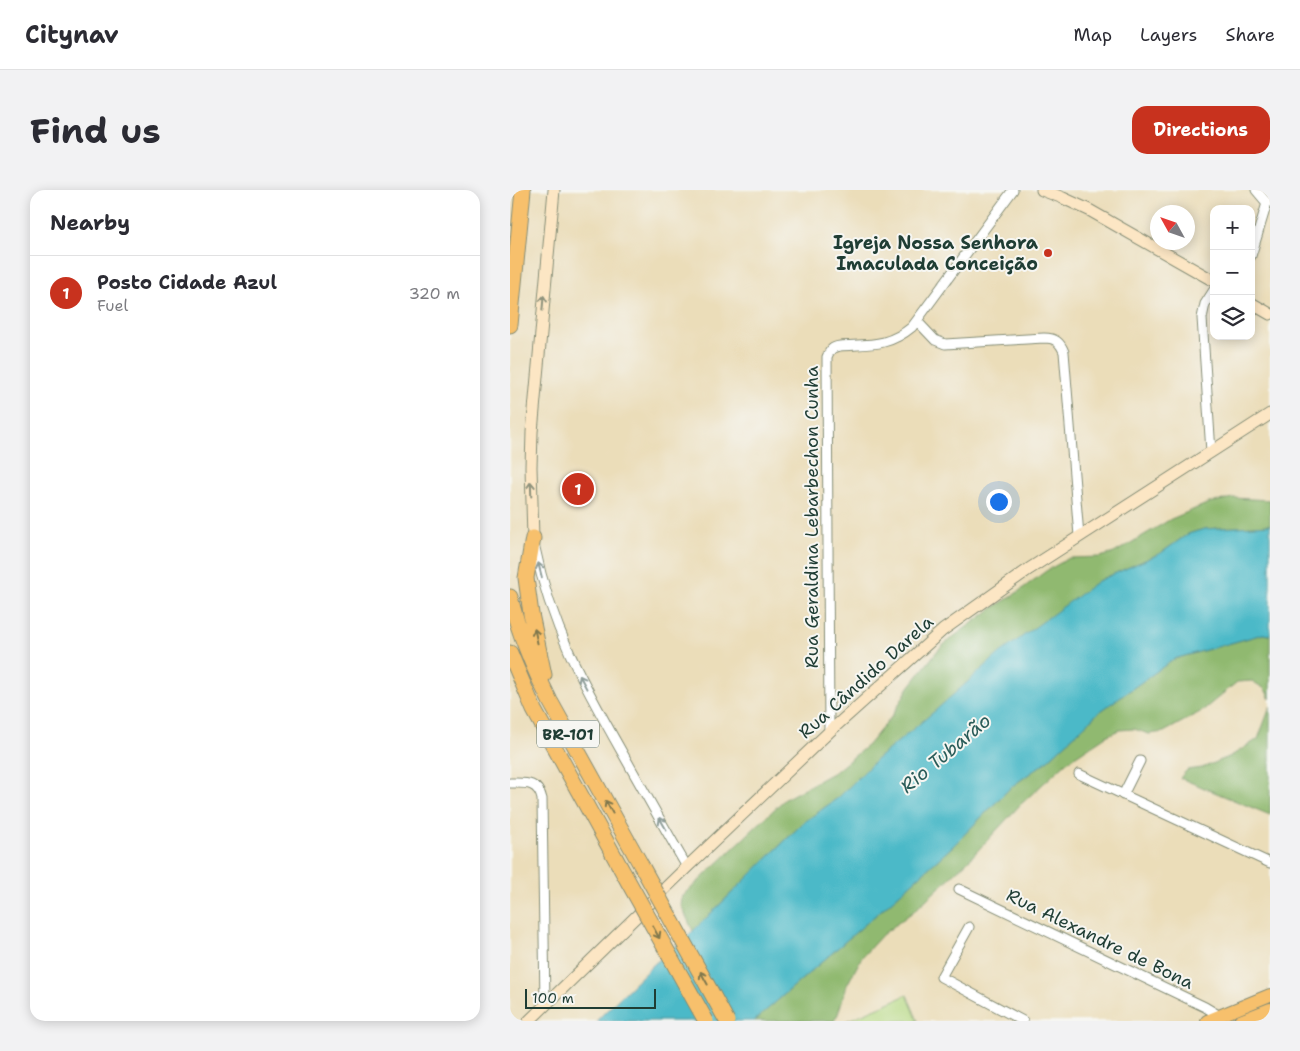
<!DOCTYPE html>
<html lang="en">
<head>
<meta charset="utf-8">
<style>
	:root { --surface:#fff; --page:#f2f2f3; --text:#2b2b33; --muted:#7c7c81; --line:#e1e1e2; --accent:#c8321e }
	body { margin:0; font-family:"Shantell Sans",sans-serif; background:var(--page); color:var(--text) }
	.controls { position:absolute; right:15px; top:15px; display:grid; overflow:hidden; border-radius:10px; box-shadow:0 2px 12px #0003 }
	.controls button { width:45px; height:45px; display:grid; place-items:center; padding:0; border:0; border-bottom:1px solid var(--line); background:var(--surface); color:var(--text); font:25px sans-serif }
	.compass { position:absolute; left:640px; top:15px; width:45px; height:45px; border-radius:50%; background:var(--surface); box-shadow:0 2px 12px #0003; rotate:310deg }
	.scale { position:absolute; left:15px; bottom:12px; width:131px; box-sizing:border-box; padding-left:5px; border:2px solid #1f3d34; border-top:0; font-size:14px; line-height:18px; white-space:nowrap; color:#1f3d34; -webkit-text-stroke:4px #f6f6f2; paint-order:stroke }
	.you { position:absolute; left:488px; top:311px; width:18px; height:18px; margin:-12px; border:4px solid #fff; border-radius:50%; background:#1a73e8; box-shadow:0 0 0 8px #1a73e833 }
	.badge { display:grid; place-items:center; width:32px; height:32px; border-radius:50%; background:var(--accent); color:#fff; font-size:16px; font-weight:700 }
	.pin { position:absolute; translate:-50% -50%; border:2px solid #fff; box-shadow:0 1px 5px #0006 }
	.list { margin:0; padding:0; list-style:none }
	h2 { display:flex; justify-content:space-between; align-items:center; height:65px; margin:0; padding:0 20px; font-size:21px }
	h2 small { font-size:16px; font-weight:400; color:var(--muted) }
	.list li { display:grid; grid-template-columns:32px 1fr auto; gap:15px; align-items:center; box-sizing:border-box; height:75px; padding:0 20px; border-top:1px solid var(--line) }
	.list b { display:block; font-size:19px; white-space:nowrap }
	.list p { margin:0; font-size:16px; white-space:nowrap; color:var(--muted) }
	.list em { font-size:16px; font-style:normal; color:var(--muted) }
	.icon { flex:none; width:28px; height:28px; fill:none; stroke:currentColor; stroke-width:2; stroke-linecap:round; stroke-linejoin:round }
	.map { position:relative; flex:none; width:760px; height:831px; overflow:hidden; border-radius:15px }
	header { display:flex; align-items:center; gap:30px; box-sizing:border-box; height:70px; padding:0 25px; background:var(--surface); border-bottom:1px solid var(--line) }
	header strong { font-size:24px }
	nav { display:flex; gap:28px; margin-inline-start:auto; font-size:18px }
	.intro { display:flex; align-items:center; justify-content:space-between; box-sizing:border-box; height:120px; padding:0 30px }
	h1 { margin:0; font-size:35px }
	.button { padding:12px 22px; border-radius:15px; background:var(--accent); color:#fff; font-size:18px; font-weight:700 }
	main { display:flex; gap:30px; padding:0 30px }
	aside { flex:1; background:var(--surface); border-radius:15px; box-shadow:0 2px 12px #0003 }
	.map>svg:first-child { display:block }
	.green { fill:#b6d981; stroke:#6a8b5a }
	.forest { fill:#90b96f; stroke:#587b52 }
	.water { fill:#4cb9c8; stroke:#367b7e }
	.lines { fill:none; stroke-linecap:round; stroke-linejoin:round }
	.street-casing { stroke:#858d76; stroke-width:11 }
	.secondary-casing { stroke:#858d76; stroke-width:13 }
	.primary-casing { stroke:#858d76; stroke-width:14 }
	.highway-casing { stroke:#858d76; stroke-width:17 }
	.street { stroke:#fff; stroke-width:9 }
	.secondary { stroke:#fce6c4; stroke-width:11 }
	.primary { stroke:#f7c06c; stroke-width:12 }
	.highway { stroke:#f7c06c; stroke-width:15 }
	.highway-bridge-casing { stroke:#858d76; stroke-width:17; stroke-linecap:butt }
	.highway-bridge { stroke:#f7c06c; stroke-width:15 }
	.oneway { stroke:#8e927c }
	.oneway2 { stroke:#8f9e9a }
	.oneway3 { stroke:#80784d }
	.poi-dot { fill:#c8321e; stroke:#f6f6f2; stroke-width:2 }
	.labels { text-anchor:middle; stroke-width:4; stroke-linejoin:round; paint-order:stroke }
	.shield { fill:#f6f6f2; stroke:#60746d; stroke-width:1 }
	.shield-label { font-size:16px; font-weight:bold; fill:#1f3d34 }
	.poi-label { font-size:18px; font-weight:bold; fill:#1f3d34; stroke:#f6f6f2; text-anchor:end }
	.street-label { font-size:18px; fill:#1f3d34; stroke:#f6f6f2 }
	.water-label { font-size:19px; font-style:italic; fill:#2a5c59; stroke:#f6f6f2 }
</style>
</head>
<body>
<header>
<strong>Citynav</strong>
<nav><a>Map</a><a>Layers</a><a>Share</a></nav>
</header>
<div class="intro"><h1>Find us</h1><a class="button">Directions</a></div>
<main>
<aside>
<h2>Nearby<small></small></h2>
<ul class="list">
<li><span class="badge">1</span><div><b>Posto Cidade Azul</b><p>Fuel</p></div><em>320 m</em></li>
</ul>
</aside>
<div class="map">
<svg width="760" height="831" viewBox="0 0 760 831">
	<rect width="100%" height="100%" fill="#f6f6f2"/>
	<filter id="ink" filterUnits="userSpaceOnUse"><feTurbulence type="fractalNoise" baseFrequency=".02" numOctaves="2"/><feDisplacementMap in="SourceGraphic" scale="10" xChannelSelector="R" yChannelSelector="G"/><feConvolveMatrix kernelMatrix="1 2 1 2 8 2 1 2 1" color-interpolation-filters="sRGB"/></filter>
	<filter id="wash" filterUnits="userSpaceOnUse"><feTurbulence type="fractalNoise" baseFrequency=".0096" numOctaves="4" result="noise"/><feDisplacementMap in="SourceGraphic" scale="20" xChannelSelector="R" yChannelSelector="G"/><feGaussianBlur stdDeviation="1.12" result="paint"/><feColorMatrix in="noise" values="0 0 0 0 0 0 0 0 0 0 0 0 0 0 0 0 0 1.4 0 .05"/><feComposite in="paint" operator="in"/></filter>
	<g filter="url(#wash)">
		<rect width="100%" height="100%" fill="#ebddb9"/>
		<path class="green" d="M397 805 408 831H336Z"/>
		<path class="forest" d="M723 308 760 310V335L694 339 678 344 651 363 588 391 366 570 329 607 293 633 183 741 171 715 172 707 275 609 326 581 358 555 382 526 399 497 428 460 439 450 487 415 501 407 536 381 559 368 590 367 604 363 661 329 699 313Z
			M753 444 760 445V509L755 499 742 491 727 492 692 521 654 542 639 544 624 539 609 540 596 546 557 572 510 615 459 670 404 721 372 745 352 767 337 795 328 824 324 831H244L392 702 444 655 501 597 537 571 588 523 664 469Z
			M760 517V625L670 588 677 580 692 578 721 566 748 549Z"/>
		<path class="water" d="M760 335V445L753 444 664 469 588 523 537 571 501 597 444 655 392 702 244 831H86L143 775 183 741 293 633 329 607 366 570 426 520 490 463 588 391 651 363 678 344 694 339Z"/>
	</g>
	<g filter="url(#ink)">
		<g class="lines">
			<g class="street-casing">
				<path id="street" d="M746 0 757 13 760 12
					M741 66 757 13
					M407 131 425 150 435 154 534 148C545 148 550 152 554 162L569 346
					M701 262 692 128 695 114 704 100
					M25 358C41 437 74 495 113 564 134 601 155 639 177 677
					M319 542 317 167C320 160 322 157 330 156 359 154 378 157 402 137L503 0
					M569 584 760 673
					M0 593C15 593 28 591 32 609L35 815
					M613 605 630 571
					M449 699 695 817 710 826 711 828
					M459 737 431 787 513 831"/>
			</g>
			<g class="secondary-casing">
				<path id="secondary" d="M532 0 553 8 579 20 704 91
					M741 113 760 124
					M23 348 21 277 22 242 44 0
					M19 831 177 677 319 542 433 440 519 379 760 224"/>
			</g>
			<g class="primary-casing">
				<path id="primary" d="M697 831 760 805
					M730 831 760 819"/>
			</g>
			<g class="highway-casing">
				<path id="highway" d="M0 135 13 0
					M23 348 16 388 21 424 34 485
					M0 407C9 444 23 477 40 511L131 675
					M0 463 24 520 114 684"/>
			</g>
			<use href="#street" class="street"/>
			<use href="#secondary" class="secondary"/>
			<use href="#primary" class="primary"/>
			<use href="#highway" class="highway"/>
			<g class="highway-bridge-casing">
				<path id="highway-bridge" d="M131 675 217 831
					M114 684 196 831"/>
			</g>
			<use href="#highway-bridge" class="highway-bridge"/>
		</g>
		<defs><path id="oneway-shaft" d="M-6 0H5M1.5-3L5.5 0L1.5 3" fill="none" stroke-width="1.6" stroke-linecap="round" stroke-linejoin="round" transform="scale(1.25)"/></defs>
		<g class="oneway">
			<use href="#oneway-shaft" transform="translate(33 113) rotate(-85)"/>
			<use href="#oneway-shaft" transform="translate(21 299) rotate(-92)"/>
		</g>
		<g class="oneway2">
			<use href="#oneway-shaft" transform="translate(30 380) rotate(-104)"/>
			<use href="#oneway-shaft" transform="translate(73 492) rotate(-118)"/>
			<use href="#oneway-shaft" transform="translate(153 634) rotate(-120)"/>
		</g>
		<g class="oneway3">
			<use href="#oneway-shaft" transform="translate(26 446) rotate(-102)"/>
			<use href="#oneway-shaft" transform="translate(99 617) rotate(-119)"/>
			<use href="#oneway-shaft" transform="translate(146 742) rotate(61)"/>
			<use href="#oneway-shaft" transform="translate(194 788) rotate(-119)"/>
		</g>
	</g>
	<circle class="poi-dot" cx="538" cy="63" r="5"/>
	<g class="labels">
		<rect class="shield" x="27" y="530.5" width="62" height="27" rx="4"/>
		<g class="shield-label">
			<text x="58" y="550">BR-101</text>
		</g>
		<g class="poi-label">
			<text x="528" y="59">Igreja Nossa Senhora<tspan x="528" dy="21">Imaculada Conceição</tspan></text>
		</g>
		<g class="street-label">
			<text transform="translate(302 327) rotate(-90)" y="6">Rua Geraldina Lebarbechon Cunha</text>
			<text transform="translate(356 487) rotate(-42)" y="6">Rua Cândido Darela</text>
			<text transform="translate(590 749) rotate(26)" y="6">Rua Alexandre de Bona</text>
		</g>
		<g class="water-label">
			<text transform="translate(435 563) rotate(-40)" y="7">Rio Tubarão</text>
		</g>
	</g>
</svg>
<div class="controls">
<button>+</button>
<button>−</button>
<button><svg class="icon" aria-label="layers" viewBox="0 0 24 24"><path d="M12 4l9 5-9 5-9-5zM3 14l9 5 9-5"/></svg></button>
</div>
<svg class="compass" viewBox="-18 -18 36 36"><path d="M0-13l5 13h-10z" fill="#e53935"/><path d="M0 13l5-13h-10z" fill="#7c7c81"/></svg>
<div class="scale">100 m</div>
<div class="you"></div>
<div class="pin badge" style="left:68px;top:299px">1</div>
</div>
</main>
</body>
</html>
